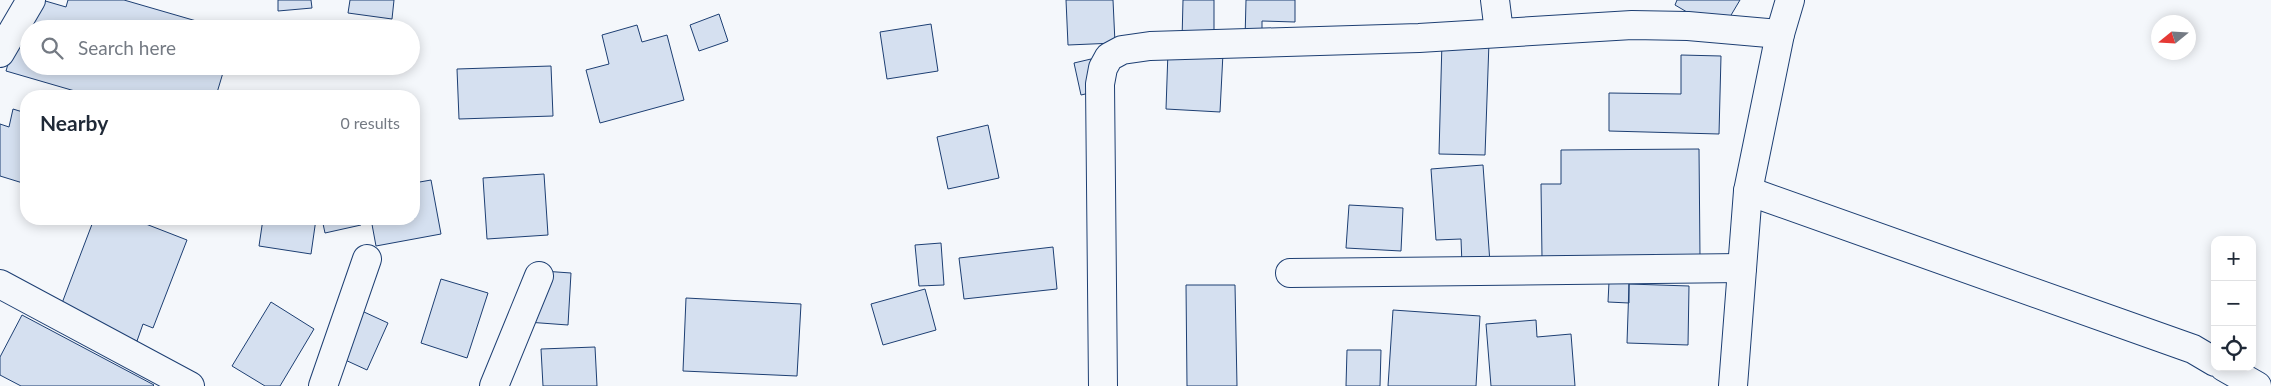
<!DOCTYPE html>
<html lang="en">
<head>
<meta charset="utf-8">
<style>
	:root { --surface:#fff; --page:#f6f6f7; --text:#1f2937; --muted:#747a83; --line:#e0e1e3 }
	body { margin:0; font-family:Lato,sans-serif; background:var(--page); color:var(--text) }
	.controls { position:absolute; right:15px; bottom:15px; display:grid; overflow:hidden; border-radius:10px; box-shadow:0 2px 12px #0003 }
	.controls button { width:45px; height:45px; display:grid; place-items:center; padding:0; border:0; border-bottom:1px solid var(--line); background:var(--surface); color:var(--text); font:25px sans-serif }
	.compass { position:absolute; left:2151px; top:15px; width:45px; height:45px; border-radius:50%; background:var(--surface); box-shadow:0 2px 12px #0003; rotate:252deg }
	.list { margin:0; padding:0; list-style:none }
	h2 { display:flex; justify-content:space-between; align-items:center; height:65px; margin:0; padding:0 20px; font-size:21px }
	h2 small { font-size:16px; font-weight:400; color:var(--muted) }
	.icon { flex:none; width:28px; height:28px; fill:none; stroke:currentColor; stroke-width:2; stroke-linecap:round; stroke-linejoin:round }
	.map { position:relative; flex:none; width:2271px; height:386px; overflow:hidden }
	.search { position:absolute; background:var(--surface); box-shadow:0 2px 12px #0003; left:20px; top:20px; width:400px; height:55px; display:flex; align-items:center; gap:12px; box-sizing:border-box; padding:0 18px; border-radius:28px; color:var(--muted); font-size:19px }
	.panel { position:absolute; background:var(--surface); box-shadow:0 2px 12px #0003; left:20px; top:90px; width:400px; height:135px; border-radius:20px }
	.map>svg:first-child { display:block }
	.building { fill:#d5e0f0; stroke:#1d3f73 }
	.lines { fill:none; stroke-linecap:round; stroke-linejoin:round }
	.street-casing { stroke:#1d3f73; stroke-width:30 }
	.secondary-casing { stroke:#1d3f73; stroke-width:30 }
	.street { stroke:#f4f7fb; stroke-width:28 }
	.secondary { stroke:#f4f7fb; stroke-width:28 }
</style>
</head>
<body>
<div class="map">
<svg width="2271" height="386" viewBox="0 0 2271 386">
	<rect width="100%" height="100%" fill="#f4f7fb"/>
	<path class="building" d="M26 0H42L66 7 68 0H124L224 29H29V66H225L216 96H92L6 71Z
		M278 0H311L312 8 278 11Z
		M350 0H394L392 19 348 13Z
		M1066 0H1113L1115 43 1068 45Z
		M1183 0H1214V41L1182 40Z
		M1246 0H1295V22L1262 21V40H1245Z
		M1677 0H1740L1721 32 1675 5Z
		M719 14 728 41 699 51 690 25Z
		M931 24 938 71 887 79 880 32Z
		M637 25 642 42 667 35 684 100 600 123 586 70 609 64 602 35Z
		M1442 41 1489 42 1485 155 1439 154Z
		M1168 51 1223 53 1220 112 1166 109Z
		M1681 55 1721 56 1719 134 1609 131V93L1681 94Z
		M1091 59 1098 91 1081 95 1074 63Z
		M551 66 553 116 459 119 457 69Z
		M13 109 26 113V184L0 176V124L9 127Z
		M988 125 999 178 948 189 937 137Z
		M1699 149 1700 257 1542 258 1541 184H1561V150Z
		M1483 165 1490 263 1462 265 1461 239 1436 240 1431 169Z
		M544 174 548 235 487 239 483 178Z
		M431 180 441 234 376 246 371 219H414V183Z
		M1349 205 1403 208 1401 251 1346 248Z
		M94 219H133L187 240 153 328 143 324 137 341 59 311Z
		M263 219H316L311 254 259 246Z
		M322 219H360L361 225 325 233Z
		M941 243 944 285 919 286 915 245Z
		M1053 247 1057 289 964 299 959 258Z
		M529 270 571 273 568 325 527 322Z
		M441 279 488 293 467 358 421 343Z
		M1609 282 1629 283V303L1608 302Z
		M1629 284 1689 286 1688 345 1627 343Z
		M1186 285H1235L1237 386H1187Z
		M925 289 936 330 883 345 871 304Z
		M686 298 801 304 797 376 683 371Z
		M271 302 314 329 280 386H265L232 366Z
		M351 306 388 323 367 370 330 353Z
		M1393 310 1480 316 1476 386H1388Z
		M22 315 154 385 153 386H21L0 375V357Z
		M1536 320 1537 337 1571 334 1575 386H1491L1486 324Z
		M595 347 597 386H543L541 349Z
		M1347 350H1381L1380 386H1346Z"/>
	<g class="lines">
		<g class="street-casing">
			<path id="street" d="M1495 0 1499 32
				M0 53 31 0
				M1748 191 2193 349 2215 362
				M1290 273 1742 268
				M0 284 190 386
				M2224 367 2257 386
				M323 386 367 259
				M494 386 539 276
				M1103 386 1100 84 1103 68 1109 57 1122 50 1150 46 1419 38 1632 25 1688 26 1780 34"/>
		</g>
		<g class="secondary-casing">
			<path id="secondary" d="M1733 386 1748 191 1780 34 1790 0"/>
		</g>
		<use href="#street" class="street"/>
		<use href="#secondary" class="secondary"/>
	</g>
</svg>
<div class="controls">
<button>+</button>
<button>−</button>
<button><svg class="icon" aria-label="locate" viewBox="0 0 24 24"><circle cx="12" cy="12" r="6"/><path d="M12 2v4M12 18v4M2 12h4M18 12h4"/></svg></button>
</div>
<svg class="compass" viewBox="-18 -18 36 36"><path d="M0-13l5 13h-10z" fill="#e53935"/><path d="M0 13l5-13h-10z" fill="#747a83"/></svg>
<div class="search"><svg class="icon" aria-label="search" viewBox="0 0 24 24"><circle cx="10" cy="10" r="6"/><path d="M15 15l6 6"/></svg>Search here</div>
<section class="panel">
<h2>Nearby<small>0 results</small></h2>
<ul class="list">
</ul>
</section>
</div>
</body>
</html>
